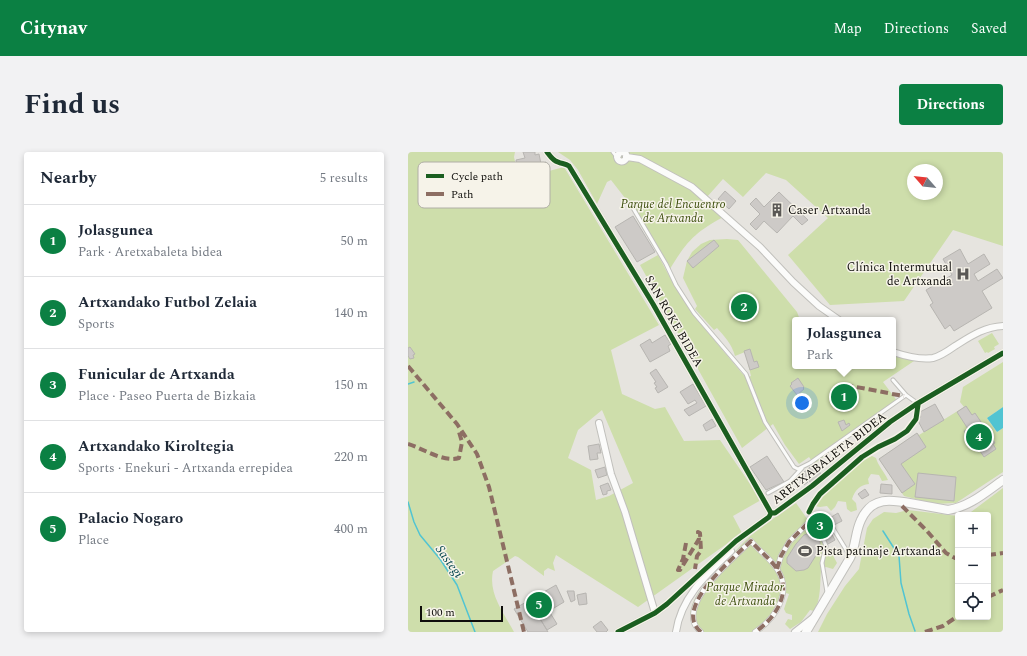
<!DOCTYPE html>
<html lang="en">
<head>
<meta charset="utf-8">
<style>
	:root { --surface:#fff; --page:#f2f2f3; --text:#1f2937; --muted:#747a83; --line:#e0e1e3; --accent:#0b8043 }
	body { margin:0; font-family:Spectral,serif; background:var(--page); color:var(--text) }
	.controls { position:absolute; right:12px; bottom:12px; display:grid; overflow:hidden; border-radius:4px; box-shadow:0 2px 6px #0003 }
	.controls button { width:36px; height:36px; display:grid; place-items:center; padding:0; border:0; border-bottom:1px solid var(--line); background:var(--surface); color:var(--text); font:20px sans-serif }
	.compass { position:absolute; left:499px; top:12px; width:36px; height:36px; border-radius:50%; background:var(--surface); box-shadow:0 2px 6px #0003; rotate:298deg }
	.scale { position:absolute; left:12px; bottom:10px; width:83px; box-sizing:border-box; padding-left:4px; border:2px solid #0e0d0a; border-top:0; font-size:11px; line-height:14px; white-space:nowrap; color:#0e0d0a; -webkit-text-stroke:3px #f6f3e9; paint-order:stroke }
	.you { position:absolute; left:394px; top:251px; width:14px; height:14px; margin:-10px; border:3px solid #fff; border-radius:50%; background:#1a73e8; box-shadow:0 0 0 6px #1a73e833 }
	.badge { display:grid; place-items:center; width:26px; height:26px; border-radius:50%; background:var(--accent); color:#fff; font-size:13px; font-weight:700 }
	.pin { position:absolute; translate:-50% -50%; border:2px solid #fff; box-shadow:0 1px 4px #0006 }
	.popup { position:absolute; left:384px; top:165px; width:104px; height:52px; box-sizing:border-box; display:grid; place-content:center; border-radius:4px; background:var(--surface); filter:drop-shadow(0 1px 3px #0005); font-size:13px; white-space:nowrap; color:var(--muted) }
	.popup b { font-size:15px; color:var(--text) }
	.popup::after { content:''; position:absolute; left:50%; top:100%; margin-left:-8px; border:8px solid transparent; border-top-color:var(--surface) }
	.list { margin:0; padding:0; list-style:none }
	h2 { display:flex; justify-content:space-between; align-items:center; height:52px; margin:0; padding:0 16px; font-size:17px }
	h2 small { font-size:13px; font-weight:400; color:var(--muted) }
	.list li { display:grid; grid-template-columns:26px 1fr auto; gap:12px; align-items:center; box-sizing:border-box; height:72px; padding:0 16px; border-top:1px solid var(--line) }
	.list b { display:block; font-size:15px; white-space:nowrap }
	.list p { margin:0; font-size:13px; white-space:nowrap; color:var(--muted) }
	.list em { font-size:13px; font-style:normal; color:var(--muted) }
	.icon { flex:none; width:22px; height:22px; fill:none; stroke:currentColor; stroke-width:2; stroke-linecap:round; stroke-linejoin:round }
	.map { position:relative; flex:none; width:595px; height:480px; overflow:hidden; border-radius:4px }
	header { display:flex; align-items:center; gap:24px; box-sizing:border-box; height:56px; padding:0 20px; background:var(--accent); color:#fff }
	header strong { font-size:19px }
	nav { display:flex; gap:22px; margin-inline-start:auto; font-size:14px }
	.intro { display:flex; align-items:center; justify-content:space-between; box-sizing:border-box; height:96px; padding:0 24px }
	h1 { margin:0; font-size:28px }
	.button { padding:10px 18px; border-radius:4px; background:var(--accent); color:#fff; font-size:14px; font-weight:700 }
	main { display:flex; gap:24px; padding:0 24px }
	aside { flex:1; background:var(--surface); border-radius:4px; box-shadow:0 2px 6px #0003 }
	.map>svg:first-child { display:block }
	.green { fill:#cedeab; fill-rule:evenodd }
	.water { fill:#51c4d2 }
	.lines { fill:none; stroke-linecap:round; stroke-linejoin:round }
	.stream { stroke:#51c4d2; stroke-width:1.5 }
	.building { fill:#cdcac7; stroke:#b7b5b1 }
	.service-casing { stroke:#c1c0bc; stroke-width:5 }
	.pedestrian-casing { stroke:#c1c0bc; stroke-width:6 }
	.minor-casing { stroke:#c1c0bc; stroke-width:8 }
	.tertiary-casing { stroke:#c1c0bc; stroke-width:10 }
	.service { stroke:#fbfbfa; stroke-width:3 }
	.pedestrian { stroke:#fbfbfa; stroke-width:4.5 }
	.minor { stroke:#fbfbfa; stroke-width:6 }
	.tertiary { stroke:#fbfbfa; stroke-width:8 }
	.quiet { stroke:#8d6e63; stroke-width:4; stroke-dasharray:8 4; stroke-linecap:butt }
	.cycleway-casing { stroke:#f6f3e9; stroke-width:8 }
	.cycleway { stroke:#1b5e20; stroke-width:5 }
	.labels { text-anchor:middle; stroke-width:3; stroke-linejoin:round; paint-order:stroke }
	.park-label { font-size:12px; font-style:italic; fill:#3c4e0c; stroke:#f6f3e9 }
	.poi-label { font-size:12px; fill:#0e0d0a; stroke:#f6f3e9; text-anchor:start }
	.street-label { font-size:12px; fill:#0e0d0a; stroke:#f6f3e9 }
	.water-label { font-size:13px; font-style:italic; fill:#04454e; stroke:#f6f3e9 }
	.key { fill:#f6f3e9; stroke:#b0aea6; stroke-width:1 }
	.key-label { font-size:11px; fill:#0e0d0a }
</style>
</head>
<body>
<header>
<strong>Citynav</strong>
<nav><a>Map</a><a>Directions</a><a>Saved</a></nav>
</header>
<div class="intro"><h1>Find us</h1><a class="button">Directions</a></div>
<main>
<aside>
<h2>Nearby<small>5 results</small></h2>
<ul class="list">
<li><span class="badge">1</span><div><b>Jolasgunea</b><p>Park · Aretxabaleta bidea</p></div><em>50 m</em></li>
<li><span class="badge">2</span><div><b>Artxandako Futbol Zelaia</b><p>Sports</p></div><em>140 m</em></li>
<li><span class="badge">3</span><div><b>Funicular de Artxanda</b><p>Place · Paseo Puerta de Bizkaia</p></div><em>150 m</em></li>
<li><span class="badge">4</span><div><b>Artxandako Kiroltegia</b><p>Sports · Enekuri - Artxanda errepidea</p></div><em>220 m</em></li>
<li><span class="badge">5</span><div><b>Palacio Nogaro</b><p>Place</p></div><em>400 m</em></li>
</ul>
</aside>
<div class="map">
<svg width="595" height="480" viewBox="0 0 595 480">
	<rect width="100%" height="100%" fill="#e6e4df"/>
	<path class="green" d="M0 0H107L106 5 111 27 156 15 251 173 203 198 214 242 247 257 257 255 276 289 312 288 353 348 325 364 334 381 230 455 148 403 145 411 147 419 140 416 136 419V424L110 405 107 404 85 419C80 442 96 461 106 480H0ZM194 258 225 331 201 344 188 348 183 318 160 306 170 278Z
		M150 0H595V94L545 78 496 149 422 153 380 103 420 66 378 28 358 21 335 45 315 27 299 45 319 63C289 79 280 87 262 117L224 55 203 28 199 30 189 52 170 18 162 8ZM505 18H529V42H505Z
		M319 87 330 88 389 160 392 168H387V214H485V202L506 209 475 230 490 250 406 312 401 305 391 312 377 293 365 272 334 296 232 113 250 103 267 135 286 164 338 226 343 224 337 200 327 204C324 192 316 184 309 176L306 178 287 157 289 154 275 126 279 109 284 100 293 92 302 88Z
		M584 181 591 192 586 195 587 197 580 201 579 200 577 201 570 189Z
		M595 210V255L579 266 589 280 595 276V320L548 351 527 352 496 344 471 307 509 281 511 283 556 255 552 250 555 235Z
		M464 304 468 306C470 314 476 319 480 328L474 329 471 323 463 322 460 327 461 332C452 333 447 338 444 347L448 351 449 358 443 360 439 357 438 350 430 349 427 355 423 359 419 354 412 355 407 354 404 346 410 341 416 342 458 306Z
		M595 336V480H410L419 462 437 434 451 417 459 376 465 367 476 360 488 361 500 358 550 364V465H580V363H559Z
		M388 351 414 388 416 397 421 396 429 411 425 417 418 415 413 417C412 430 413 449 406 459L402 458 393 470 382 477 377 472 380 467 384 468V463L378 461 376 457 381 442 378 441C372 457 366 469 352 480H289C269 457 299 429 315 413 322 404 330 396 338 388 353 374 371 363 388 351Z"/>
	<path class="water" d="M595 255V276L589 280 579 266Z"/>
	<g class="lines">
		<path class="stream" d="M0 232 6 230
			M0 350 6 370 12 383 32 407 49 433 67 480
			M475 379 491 404 493 431 501 462 507 479"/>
	</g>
	<path class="building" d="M115 0H127V3L131 2 133 12 138 10 139 18 112 25 108 8 117 6Z
		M317 39 328 49 321 57 310 47Z
		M371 40 400 68 394 73 385 64 369 81 356 69 348 78 342 72 352 62 342 52 348 46 356 55Z
		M225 64 247 100 229 110 207 75Z
		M306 88 311 94 285 116 279 109Z
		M552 97 560 112 576 102 582 112 566 122 570 129 589 117 595 126 574 139 584 156 546 179 542 173 537 177 522 153 525 151 518 138 544 123 535 107Z
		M257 183 263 192 260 194 262 199 242 210 232 193 242 187 244 191Z
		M2 195 7 202 5 203 6 206 2 207 0 204V196Z
		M342 197 346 210 349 209 351 215 342 218 336 199Z
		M248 217 260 235 250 241 247 236 249 235 246 231 248 230 242 221Z
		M390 226 396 235 395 236 396 237 389 243 382 234 384 232 383 231Z
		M285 232 298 254 281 264 276 258 289 251 287 248 280 252 272 240Z
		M527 252 536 268 516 280 509 267 513 265 510 261Z
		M558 254 564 263 567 261 587 291 585 292 588 297 576 305 572 299 570 300 556 279 560 277 549 260Z
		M304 267 308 274 298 279 295 273Z
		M436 268 438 273 441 271 442 273 434 279 430 270Z
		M509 281 518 295 493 312 507 332 494 341 471 307Z
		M191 292 193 301H189L190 307 182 308 180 294Z
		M359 304 376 330 358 338 342 315Z
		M409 311V317L414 323 403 331 399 326 397 327 400 330 396 333 390 325 406 312 407 313Z
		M197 315 199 323 190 326 187 318Z
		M510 321 548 325 546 349 507 345Z
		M200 331 203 338 199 339V342L195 343 192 334Z
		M473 332 484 333V342L472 341Z
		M457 337 461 343 454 347 450 342Z
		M430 361 434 369 424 374 420 367Z
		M416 362 420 368 417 370 427 388 420 392 413 380 409 383 402 370Z
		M399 382 406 383 411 388 412 390V397L400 416 396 418 388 419 379 411V406L388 392 396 383Z
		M148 433 156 450 131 465 140 480H120L106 457Z
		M159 439H166L167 448 163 450Z
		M178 441 179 452 171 453 169 443Z
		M141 459 149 472 139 478 131 465Z
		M193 469 200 478 198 480H189L185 475Z"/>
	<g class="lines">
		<g class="service-casing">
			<path id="service" d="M205 0 209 5
				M225 56 258 112 268 133 286 161 338 222 357 270 386 315 390 317 402 311 498 243 509 251
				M485 228 498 243
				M360 341 382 329 394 316
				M423 373 442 404
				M414 384 418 394 414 411 419 440"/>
		</g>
		<g class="pedestrian-casing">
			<path id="pedestrian" d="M369 417 373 404 381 390 403 368
				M293 480C263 456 327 405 343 389 351 399 362 406 369 417 385 440 367 467 347 480"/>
		</g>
		<g class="minor-casing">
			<path id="minor" d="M139 0C142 4 145 9 150 10 154 12 157 11 161 14L245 152 363 361
				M212 0 209 5C210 10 215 11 218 7V2L215 0
				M219 5 232 7 284 35 352 95 385 130 411 154 431 168
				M485 200C497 204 512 208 525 206 533 204 540 199 547 194 563 184 576 175 595 174
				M191 271 203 322 217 360 247 461
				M210 480 247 461 259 452 328 389 361 365 363 361H367L404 334 482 270 507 253 595 201
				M268 480C273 445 299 422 323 399
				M387 480 406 465"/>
		</g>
		<g class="tertiary-casing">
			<path id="tertiary" d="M398 480 442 406C448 394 447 380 453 368 464 343 485 348 507 352 518 354 529 356 540 358 561 355 578 340 595 328"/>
		</g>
		<use href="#service" class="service"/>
		<use href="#pedestrian" class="pedestrian"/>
		<use href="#minor" class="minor"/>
		<use href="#tertiary" class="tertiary"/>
		<path class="quiet" d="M0 214 49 272 69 302 81 335 116 480
			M437 235 443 234 480 241
			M484 242 496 244
			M0 292C14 296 36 311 51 306L54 290 51 280
			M494 354 519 379 538 401 547 406H550
			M278 391 275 407 270 418H272L291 387 290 380 292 381 293 399 289 404 287 417
			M580 403 595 401
			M369 417 373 404 381 390 403 368
			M580 445 595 438
			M293 480C263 456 327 405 343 389 351 399 362 406 369 417 385 440 367 467 347 480
			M517 480 535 474 550 464"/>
		<g class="cycleway-casing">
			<path id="cycleway" d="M139 0C142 4 145 9 150 10 154 12 157 11 161 14L245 152 363 361
				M401 360 405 352 412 342 454 305 470 295 487 287 499 279 508 267 510 253
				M210 480 247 461 259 452 328 389 361 365 363 361H367L404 334 482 270 507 253 595 201"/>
		</g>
		<use href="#cycleway" class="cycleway"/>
	</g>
	<defs>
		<g id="building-bare" transform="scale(1.08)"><path d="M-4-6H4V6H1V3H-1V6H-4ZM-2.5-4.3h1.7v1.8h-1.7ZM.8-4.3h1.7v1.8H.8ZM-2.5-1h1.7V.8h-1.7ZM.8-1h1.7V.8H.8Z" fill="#5a5855" stroke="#f6f3e9" stroke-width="2.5" paint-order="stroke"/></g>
		<g id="hospital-bare" transform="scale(1.08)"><path d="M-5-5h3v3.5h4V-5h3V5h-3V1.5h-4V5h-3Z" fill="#5a5855" stroke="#f6f3e9" stroke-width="2.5" paint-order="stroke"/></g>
		<g id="stadium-bare" transform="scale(1.08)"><path d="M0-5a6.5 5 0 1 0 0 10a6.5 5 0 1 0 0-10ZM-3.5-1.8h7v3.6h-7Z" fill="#5a5855" stroke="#f6f3e9" stroke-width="2.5" paint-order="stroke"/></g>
	</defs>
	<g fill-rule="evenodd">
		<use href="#building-bare" x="369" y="58"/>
		<use href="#hospital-bare" x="555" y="122"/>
		<use href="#stadium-bare" x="397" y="399"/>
	</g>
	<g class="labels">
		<g class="park-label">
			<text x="265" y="56">Parque del Encuentro<tspan x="265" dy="14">de Artxanda</tspan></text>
			<text x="337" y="439">Parque Mirador<tspan x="337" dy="14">de Artxanda</tspan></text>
		</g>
		<g class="poi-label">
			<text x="380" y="62">Caser Artxanda</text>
			<text x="544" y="119" text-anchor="end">Clínica Intermutual<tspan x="544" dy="14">de Artxanda</tspan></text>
			<text x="408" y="403">Pista patinaje Artxanda</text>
		</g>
		<g class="street-label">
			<text transform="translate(266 169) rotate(60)" y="4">SAN ROKE BIDEA</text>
			<text transform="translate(421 306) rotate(-38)" y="4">ARETXABALETA BIDEA</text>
		</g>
		<g class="water-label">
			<text transform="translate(42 409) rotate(54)" y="5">Sastegi</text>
		</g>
	</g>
	<rect x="10" y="10" width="132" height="46" rx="6" class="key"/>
	<rect x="18" y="22" width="18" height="4" fill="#1b5e20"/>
	<rect x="18" y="40" width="18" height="4" fill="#8d6e63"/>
	<g class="key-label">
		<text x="43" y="28">Cycle path</text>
		<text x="43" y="46">Path</text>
	</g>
</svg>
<div class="controls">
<button>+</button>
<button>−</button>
<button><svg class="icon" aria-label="locate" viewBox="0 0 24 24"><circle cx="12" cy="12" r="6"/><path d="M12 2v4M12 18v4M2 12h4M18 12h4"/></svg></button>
</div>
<svg class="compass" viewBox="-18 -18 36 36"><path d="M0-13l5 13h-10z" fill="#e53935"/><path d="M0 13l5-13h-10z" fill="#747a83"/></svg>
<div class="scale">100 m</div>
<div class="you"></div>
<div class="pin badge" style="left:436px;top:245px">1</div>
<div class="popup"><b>Jolasgunea</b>Park</div>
<div class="pin badge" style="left:336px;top:155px">2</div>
<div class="pin badge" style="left:412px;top:374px">3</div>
<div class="pin badge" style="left:571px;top:285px">4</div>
<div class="pin badge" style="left:131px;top:453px">5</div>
</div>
</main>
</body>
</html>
